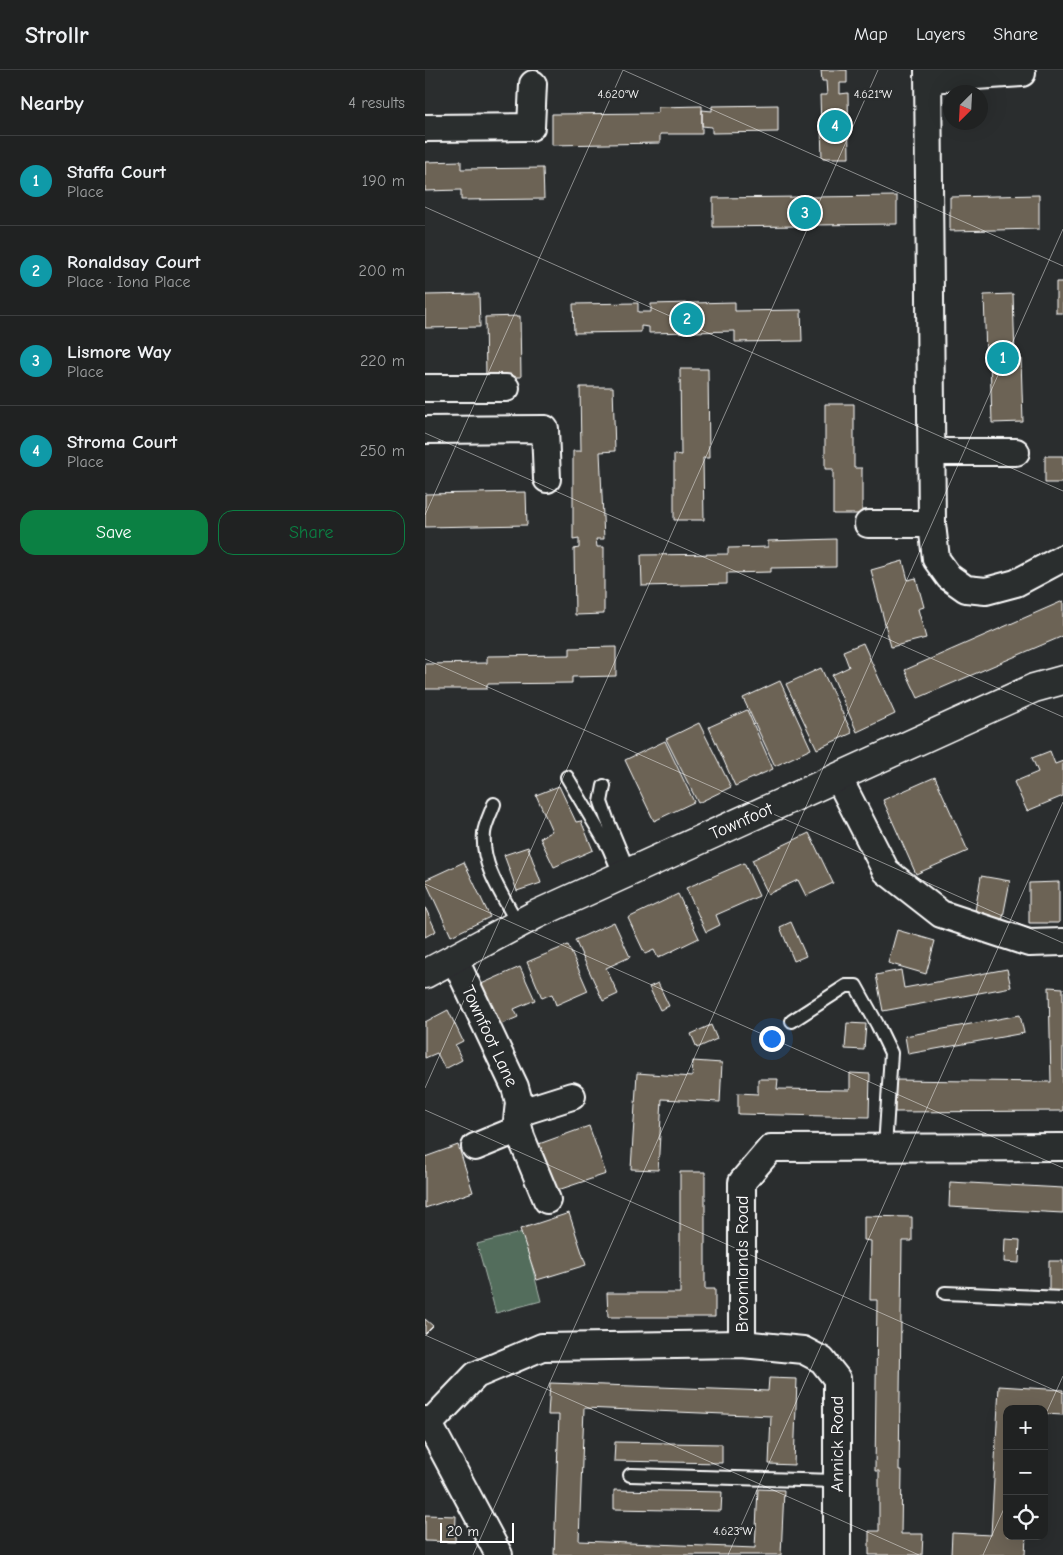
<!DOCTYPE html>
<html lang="en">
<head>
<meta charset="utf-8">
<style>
	:root { --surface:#202222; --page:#2d2f2f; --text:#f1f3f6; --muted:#a2a4a5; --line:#3d3f40; --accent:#0b8043 }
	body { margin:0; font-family:"Comic Neue",sans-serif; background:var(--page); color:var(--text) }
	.controls { position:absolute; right:15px; bottom:15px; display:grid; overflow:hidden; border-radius:10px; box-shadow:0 5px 20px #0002 }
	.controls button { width:45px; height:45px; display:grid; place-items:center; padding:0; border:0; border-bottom:1px solid var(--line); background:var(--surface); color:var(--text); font:25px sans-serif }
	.compass { position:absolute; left:518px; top:15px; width:45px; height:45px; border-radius:50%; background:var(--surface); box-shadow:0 5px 20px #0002; rotate:204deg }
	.scale { position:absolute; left:15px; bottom:12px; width:74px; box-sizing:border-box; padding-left:5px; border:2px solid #fff; border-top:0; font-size:14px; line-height:18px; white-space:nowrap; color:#fff; -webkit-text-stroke:4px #2a2d2e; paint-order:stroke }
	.you { position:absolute; left:346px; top:968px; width:18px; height:18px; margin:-12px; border:4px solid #fff; border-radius:50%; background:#1a73e8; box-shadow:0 0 0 8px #1a73e833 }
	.badge { display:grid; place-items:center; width:32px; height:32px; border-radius:50%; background:var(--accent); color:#fff; font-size:16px; font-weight:700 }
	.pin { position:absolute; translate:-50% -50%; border:2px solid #fff; box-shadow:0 1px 5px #0006 }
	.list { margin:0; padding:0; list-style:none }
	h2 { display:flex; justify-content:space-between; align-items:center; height:65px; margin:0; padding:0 20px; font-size:21px }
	h2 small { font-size:16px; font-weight:400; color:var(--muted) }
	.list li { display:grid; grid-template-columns:32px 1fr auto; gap:15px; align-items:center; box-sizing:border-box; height:90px; padding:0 20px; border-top:1px solid var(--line) }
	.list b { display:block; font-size:19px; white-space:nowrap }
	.list p { margin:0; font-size:16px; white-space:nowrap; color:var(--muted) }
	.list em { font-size:16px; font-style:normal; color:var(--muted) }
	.actions { display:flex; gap:10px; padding:15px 20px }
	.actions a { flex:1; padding:11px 0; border:1px solid var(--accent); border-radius:15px; text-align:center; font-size:18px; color:var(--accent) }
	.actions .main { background:var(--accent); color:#fff }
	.icon { flex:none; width:28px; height:28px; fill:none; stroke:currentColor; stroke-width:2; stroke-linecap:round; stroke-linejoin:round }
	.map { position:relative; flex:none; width:638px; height:1485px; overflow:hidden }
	header { display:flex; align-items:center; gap:30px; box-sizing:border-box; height:70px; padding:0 25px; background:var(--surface); border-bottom:1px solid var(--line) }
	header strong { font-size:24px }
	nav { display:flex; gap:28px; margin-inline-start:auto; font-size:18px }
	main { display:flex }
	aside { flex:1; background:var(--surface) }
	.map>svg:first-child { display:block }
	.green { fill:#536d5c; stroke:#a9b6ae }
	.building { fill:#6c6354; stroke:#fff }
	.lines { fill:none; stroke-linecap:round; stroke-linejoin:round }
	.lane-casing { stroke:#fff; stroke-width:16 }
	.street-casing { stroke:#fff; stroke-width:30 }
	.secondary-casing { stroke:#fff; stroke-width:31 }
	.lane { stroke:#2a2d2e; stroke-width:12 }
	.street { stroke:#2a2d2e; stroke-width:26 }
	.secondary { stroke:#2a2d2e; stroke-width:28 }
	.ticks { fill:none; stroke:#fff; stroke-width:1; stroke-opacity:0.45 }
	.labels { text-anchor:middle; stroke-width:5; stroke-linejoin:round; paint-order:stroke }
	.street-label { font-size:18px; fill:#fff; stroke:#2a2d2e }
	.ticks-label { font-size:12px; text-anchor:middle; fill:#fff; stroke:#2a2d2e; stroke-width:5; stroke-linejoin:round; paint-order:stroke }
</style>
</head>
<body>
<header>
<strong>Strollr</strong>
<nav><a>Map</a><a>Layers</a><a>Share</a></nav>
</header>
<main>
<aside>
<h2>Nearby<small>4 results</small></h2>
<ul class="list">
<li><span class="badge" style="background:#0f9aa8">1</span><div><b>Staffa Court</b><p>Place</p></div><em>190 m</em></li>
<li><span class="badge" style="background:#0f9aa8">2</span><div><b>Ronaldsay Court</b><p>Place · Iona Place</p></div><em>200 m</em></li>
<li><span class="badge" style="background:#0f9aa8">3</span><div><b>Lismore Way</b><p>Place</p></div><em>220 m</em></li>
<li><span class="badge" style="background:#0f9aa8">4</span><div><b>Stroma Court</b><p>Place</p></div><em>250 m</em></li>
</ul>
<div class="actions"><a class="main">Save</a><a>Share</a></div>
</aside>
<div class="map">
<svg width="638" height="1485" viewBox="0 0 638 1485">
	<rect width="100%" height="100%" fill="#2a2d2e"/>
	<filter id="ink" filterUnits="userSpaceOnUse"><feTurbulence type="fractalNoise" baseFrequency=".02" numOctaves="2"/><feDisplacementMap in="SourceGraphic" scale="10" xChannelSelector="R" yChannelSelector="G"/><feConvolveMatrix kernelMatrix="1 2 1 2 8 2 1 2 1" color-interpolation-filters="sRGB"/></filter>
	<g filter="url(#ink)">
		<path class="green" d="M98 1162 116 1231 71 1243 52 1174Z"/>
		<path class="building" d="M396 0H422V13H415V24L423 23 424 88H397L395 25H402L401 11H397Z
			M353 35V62L287 63V57L277 56V40L287 41V36Z
			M277 36V64H235V73L127 75V44L233 43V37Z
			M36 91V99L118 98 119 129 36 130V120L0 121V92Z
			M614 125V159L525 161V127Z
			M472 126V154L387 155V151H376V156L288 157V128L376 127V134H385V127Z
			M631 212H638V243H631Z
			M54 224 55 257 0 258V225Z
			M588 224 590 289H596L598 352 567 353 565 287 561 286 559 225Z
			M310 232V241L376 240 377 271 310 272V261L224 263V257L216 256V262L149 263 148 234 213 233V242H226V234Z
			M95 246 96 307H61L60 247Z
			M255 299H283L284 388H278L279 450H249V384L256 385Z
			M155 317H188L190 381 175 382 179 469H171L172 477H179V544L150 545 149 479 154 478V469L148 470V381H156Z
			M400 334H429V398H437V444H408V399H400Z
			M620 386H638V413H620Z
			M101 422 102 455 0 457V424Z
			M411 469V497L346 498V502L302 503V514L217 516 216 485 303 484V478L343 477V471Z
			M478 491 483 510 491 508 499 537 493 539 501 568 466 577 446 500Z
			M638 531V566L493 628 480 600Z
			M438 573 470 644 432 662 407 605 424 597 418 581Z
			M191 577V606L147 607V613L62 614V619H0V594L62 593V586L145 585V578Z
			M396 598 427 663 392 679 361 614Z
			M355 611 386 679 350 696 318 628Z
			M322 640 348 699 310 716 284 657Z
			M274 653 306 717 273 733 241 669Z
			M240 671 269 732 229 751 200 690Z
			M625 681 630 694 638 691V726L602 741 589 712 613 702 607 688Z
			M510 707 543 781 491 804 458 730Z
			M134 716 151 752 156 751 168 780 129 797 115 768 127 761 111 725Z
			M384 763 408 813 381 826 373 810 343 824 327 790Z
			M103 777 116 813 92 821 79 785Z
			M39 792 65 847 26 866 0 810Z
			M319 793 334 826 291 845 295 855 281 862 261 818Z
			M556 806 585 811 577 852 549 847Z
			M634 812V853H604V813Z
			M253 824 274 868 233 888 229 880 220 884 203 848Z
			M0 837 11 861 0 867Z
			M189 852 205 887 181 898 193 924 178 931 150 870Z
			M366 852 381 886 369 891 355 857Z
			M472 860 510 871 501 904 463 893Z
			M143 875 163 921 131 935 127 924 117 928 102 892Z
			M95 897 110 930 89 939 93 947 72 956 54 915Z
			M582 899 586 917 458 941 451 905 476 900 479 918Z
			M233 913 244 936 235 940 224 917Z
			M624 917 638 918V1041L470 1042 469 1010 626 1012Z
			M23 940 38 971 30 975 37 990 20 999 12 983 0 988V952Z
			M595 945 599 963 483 984 480 966Z
			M422 953 441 954 439 980 420 979Z
			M286 955 292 969 272 978 266 964Z
			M268 991 297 993 295 1032 237 1029 233 1100 206 1099 212 1003 267 1007Z
			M425 1003 445 1004 444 1047 313 1044V1023L333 1024V1009H353L352 1019 425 1020Z
			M164 1056 181 1104 127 1122 111 1075Z
			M33 1075 48 1122 0 1138V1087Z
			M255 1102H280V1219H290V1247H183L182 1223H255Z
			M525 1112 638 1118V1143L524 1137Z
			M144 1143 161 1195 112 1210 95 1159Z
			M439 1146 487 1147V1171H477L474 1400H477L476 1464H498L497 1485H444V1461H454V1401H450L452 1230H445L446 1171 439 1170Z
			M580 1169 595 1170 594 1193 579 1192Z
			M624 1191H638V1222H624Z
			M0 1249 8 1256 0 1264Z
			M344 1308 372 1309 369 1395 344 1394 346 1346 159 1338 154 1471 330 1478 333 1419 359 1420 356 1485H129L134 1345H123L125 1313 343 1321Z
			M574 1316 638 1320V1345L619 1344V1339H582V1466H601L600 1485H526L527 1463 566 1465Z
			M190 1372 297 1374V1393L189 1391Z
			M189 1420 297 1422 296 1441 189 1439Z
			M0 1445 31 1446 30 1472 0 1471Z"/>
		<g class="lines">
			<g class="lane-casing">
				<path id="lane" d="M142 707 184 778 196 806
					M179 716 176 732 182 749 204 802
					M69 734C66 743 60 754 59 763 56 796 78 826 93 854
					M367 951 421 916H431L452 954 466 983 460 1078
					M520 1223 638 1228
					M205 1405 411 1411"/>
			</g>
			<g class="street-casing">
				<path id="street" d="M503 0 507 454 511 489 524 507 541 519 561 521 591 513 638 488
					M503 9 597 3
					M0 58 106 57 108 14
					M0 318H81
					M0 360 120 359 122 409
					M507 382H591
					M443 454H507
					M413 707 461 801 516 844 604 873 638 872
					M29 888 90 1017 94 1032 92 1051 96 1067 122 1130
					M93 1043 147 1026
					M50 1077 94 1059
					M317 1274 378 1280 397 1290 412 1309V1485
					M0 1350 4 1354 74 1485
					M4 1354 51 1305 117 1277 317 1274V1112L346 1078 638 1077"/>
			</g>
			<g class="secondary-casing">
				<path id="secondary" d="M0 904 110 845 609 618 638 610"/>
			</g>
			<use href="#lane" class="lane"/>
			<use href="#street" class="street"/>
			<use href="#secondary" class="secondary"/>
		</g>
	</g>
	<path class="ticks" d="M198 0 638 196M0 137 638 421M0 363 638 647M0 445 198 0M0 589 638 873M0 814 638 1098M0 1018 453 0M0 1040 638 1324M0 1265 494 1485M619 1348 638 1306M48 1485 638 159M303 1485 638 732M558 1485 582 1432"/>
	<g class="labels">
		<g class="street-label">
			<text transform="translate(316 751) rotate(-24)" y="6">Townfoot</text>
			<text transform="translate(65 966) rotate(65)" y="6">Townfoot Lane</text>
			<text transform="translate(317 1194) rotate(-90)" y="6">Broomlands Road</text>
			<text transform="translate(412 1374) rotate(-90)" y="6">Annick Road</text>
		</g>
	</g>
	<g class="ticks-label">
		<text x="448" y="28">4.621°W</text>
		<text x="193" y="28">4.620°W</text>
		<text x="308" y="1465">4.623°W</text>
	</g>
</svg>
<div class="controls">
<button>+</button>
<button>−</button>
<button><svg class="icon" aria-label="locate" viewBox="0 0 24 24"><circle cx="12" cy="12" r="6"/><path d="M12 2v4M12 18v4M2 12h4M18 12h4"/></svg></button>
</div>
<svg class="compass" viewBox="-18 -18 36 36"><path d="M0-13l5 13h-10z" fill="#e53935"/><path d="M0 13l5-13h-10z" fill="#a2a4a5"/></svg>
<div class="scale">20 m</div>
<div class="you"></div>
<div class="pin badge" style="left:578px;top:288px;background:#0f9aa8">1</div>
<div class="pin badge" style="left:262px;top:249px;background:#0f9aa8">2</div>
<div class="pin badge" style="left:380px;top:143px;background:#0f9aa8">3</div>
<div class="pin badge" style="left:410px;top:56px;background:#0f9aa8">4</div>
</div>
</main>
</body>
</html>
